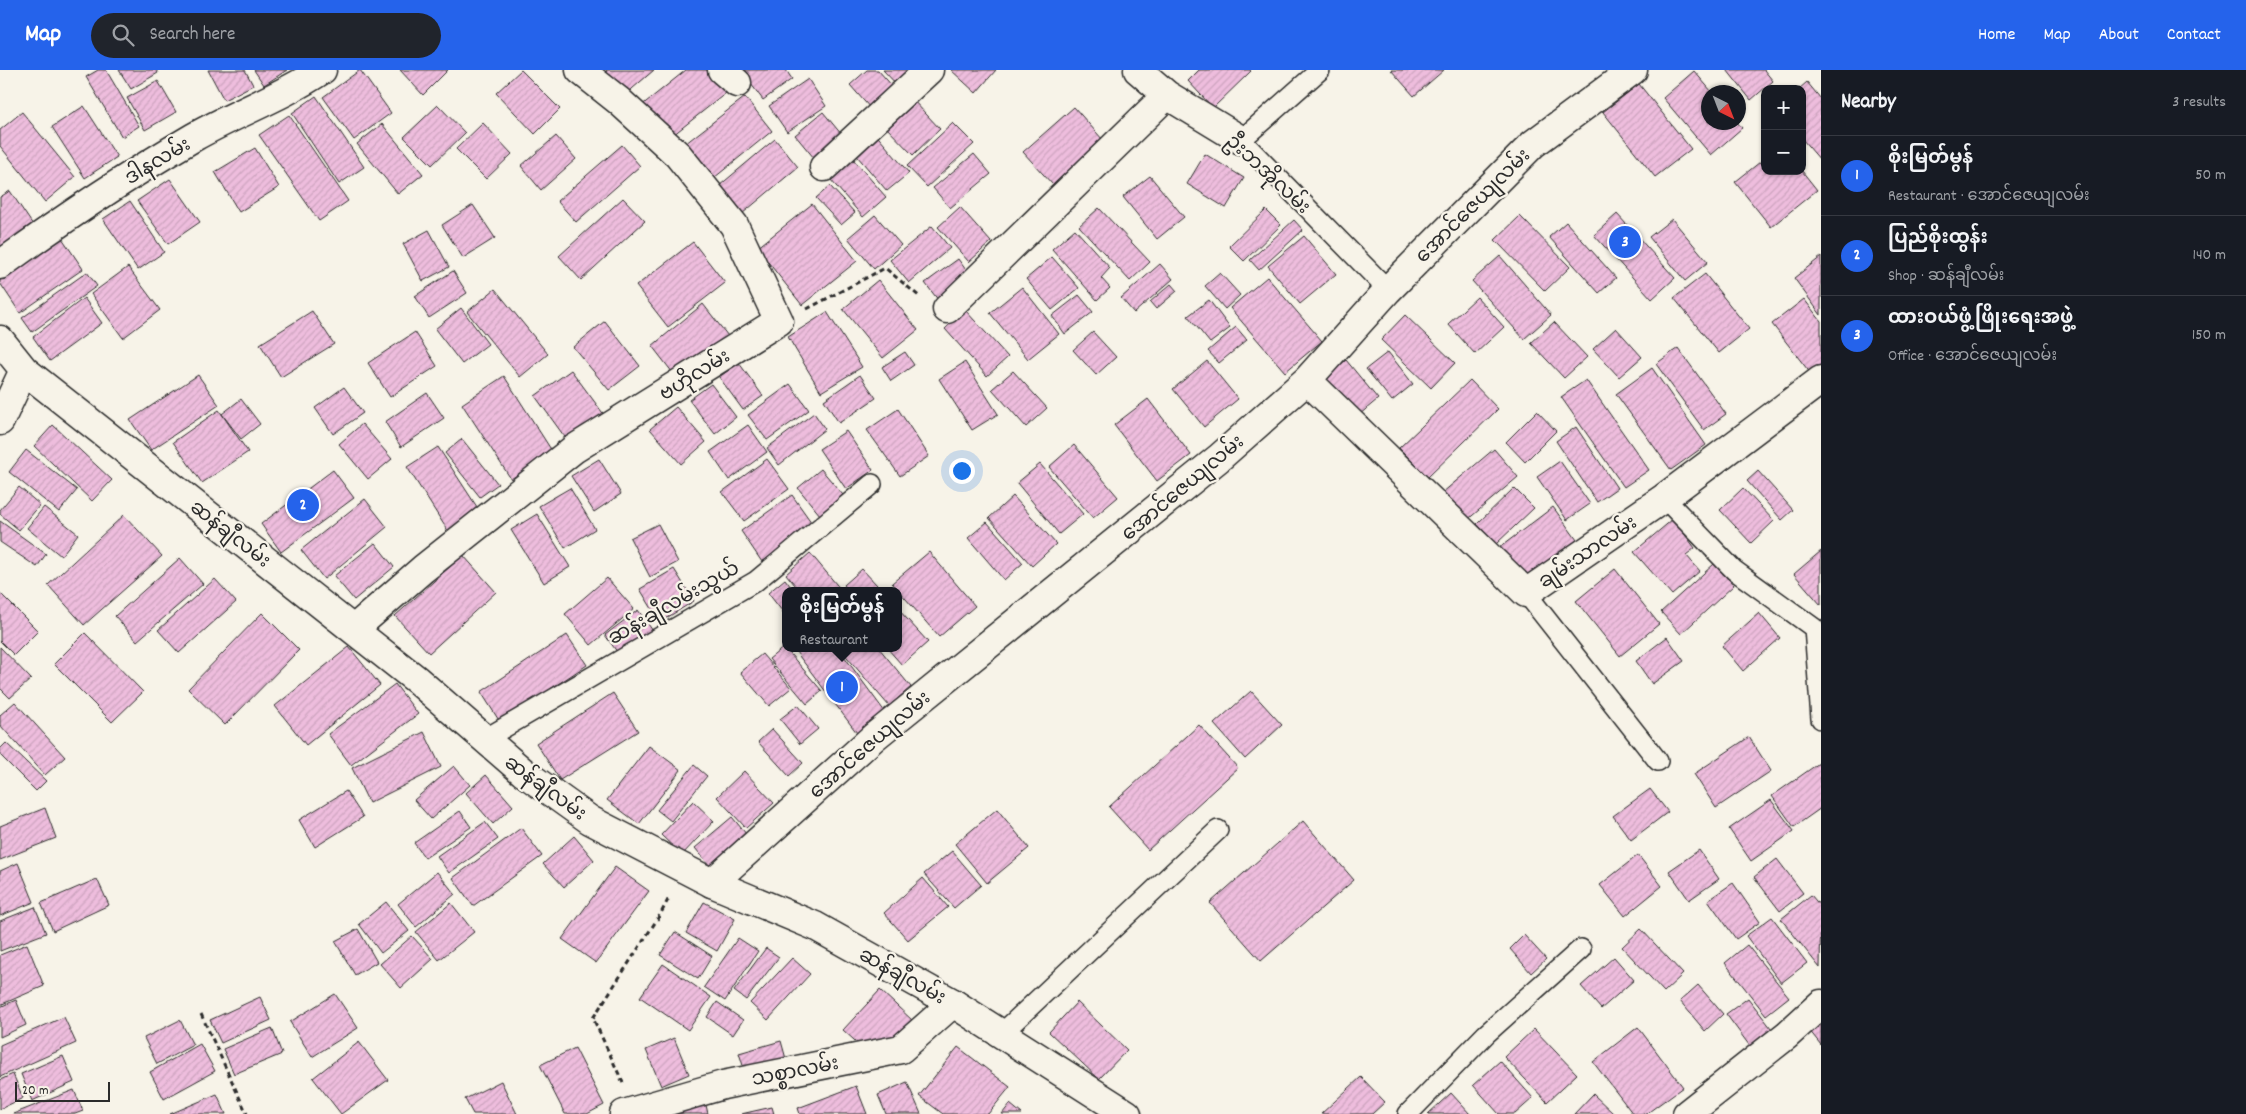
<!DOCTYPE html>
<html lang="en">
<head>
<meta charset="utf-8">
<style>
	:root { --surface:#171b24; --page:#20242c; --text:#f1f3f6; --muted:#9ea1a6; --line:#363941; --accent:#2563eb }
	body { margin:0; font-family:Dekko,"Noto Sans Myanmar",sans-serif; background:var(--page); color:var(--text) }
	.controls { position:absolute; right:15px; top:15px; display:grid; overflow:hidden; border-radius:10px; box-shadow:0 1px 4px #0004 }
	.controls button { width:45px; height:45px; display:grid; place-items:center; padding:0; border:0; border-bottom:1px solid var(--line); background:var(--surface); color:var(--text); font:25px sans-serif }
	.compass { position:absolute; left:1701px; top:15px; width:45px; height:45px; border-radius:50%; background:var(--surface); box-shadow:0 1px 4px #0004; rotate:138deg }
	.scale { position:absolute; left:15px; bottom:12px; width:95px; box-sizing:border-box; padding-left:5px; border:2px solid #2b2b2b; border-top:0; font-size:14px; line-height:18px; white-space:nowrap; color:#2b2b2b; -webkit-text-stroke:4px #f7f3e8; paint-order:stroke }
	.you { position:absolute; left:961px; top:400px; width:18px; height:18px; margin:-12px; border:4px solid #fff; border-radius:50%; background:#1a73e8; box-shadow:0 0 0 8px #1a73e833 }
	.badge { display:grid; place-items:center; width:32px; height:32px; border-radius:50%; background:var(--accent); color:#fff; font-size:16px; font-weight:700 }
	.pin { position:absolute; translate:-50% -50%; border:2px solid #fff; box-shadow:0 1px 5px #0006 }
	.popup { position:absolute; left:782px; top:517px; width:120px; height:65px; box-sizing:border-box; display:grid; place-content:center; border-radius:10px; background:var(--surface); filter:drop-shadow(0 1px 4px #0005); font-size:16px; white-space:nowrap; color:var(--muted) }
	.popup b { font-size:19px; color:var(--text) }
	.popup::after { content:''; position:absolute; left:50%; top:100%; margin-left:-10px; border:10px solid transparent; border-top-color:var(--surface) }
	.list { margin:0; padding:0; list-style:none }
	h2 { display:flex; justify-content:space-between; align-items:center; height:65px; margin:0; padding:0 20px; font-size:21px }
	h2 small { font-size:16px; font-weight:400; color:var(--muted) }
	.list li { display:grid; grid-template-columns:32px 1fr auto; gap:15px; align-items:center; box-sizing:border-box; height:80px; padding:0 20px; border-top:1px solid var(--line) }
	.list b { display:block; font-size:19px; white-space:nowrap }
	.list p { margin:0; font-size:16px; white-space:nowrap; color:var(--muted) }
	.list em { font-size:16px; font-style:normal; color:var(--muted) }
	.icon { flex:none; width:28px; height:28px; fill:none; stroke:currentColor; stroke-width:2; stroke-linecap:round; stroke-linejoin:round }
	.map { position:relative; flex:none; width:1821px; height:1044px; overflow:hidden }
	header { display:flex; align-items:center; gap:30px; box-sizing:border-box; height:70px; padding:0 25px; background:var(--accent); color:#fff }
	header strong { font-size:24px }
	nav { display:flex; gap:28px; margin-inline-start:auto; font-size:18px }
	.search { width:350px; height:45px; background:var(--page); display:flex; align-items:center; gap:12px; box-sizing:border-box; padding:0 18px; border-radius:28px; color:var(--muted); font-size:19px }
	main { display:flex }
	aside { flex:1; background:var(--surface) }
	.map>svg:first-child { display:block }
	.building { fill:url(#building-hatch); stroke:#2b2b2b }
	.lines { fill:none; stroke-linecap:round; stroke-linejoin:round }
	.lane-casing { stroke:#2b2b2b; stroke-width:22 }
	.street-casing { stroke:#2b2b2b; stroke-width:31 }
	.secondary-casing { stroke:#2b2b2b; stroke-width:31 }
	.path { stroke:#2b2b2b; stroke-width:3; stroke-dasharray:5 4; stroke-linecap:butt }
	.lane { stroke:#f7f3e8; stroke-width:19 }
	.street { stroke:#f7f3e8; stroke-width:28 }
	.secondary { stroke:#f7f3e8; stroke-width:28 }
	.labels { text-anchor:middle; stroke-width:4.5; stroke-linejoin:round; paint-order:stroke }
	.street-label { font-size:20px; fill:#2b2b2b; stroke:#f7f3e8 }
</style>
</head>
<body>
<header>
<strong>Map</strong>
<div class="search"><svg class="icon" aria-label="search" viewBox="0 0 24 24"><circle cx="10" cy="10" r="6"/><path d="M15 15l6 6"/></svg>Search here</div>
<nav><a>Home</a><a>Map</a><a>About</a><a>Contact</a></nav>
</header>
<main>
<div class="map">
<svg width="1821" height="1044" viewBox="0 0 1821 1044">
	<defs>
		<pattern id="building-hatch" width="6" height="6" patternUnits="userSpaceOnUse" patternTransform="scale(1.25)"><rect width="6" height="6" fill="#eebddd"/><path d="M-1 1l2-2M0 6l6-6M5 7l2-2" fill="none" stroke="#cca3be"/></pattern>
	</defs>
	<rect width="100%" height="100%" fill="#f7f3e8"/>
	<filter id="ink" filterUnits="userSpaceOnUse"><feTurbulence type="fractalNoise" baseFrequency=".02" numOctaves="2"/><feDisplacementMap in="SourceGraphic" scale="10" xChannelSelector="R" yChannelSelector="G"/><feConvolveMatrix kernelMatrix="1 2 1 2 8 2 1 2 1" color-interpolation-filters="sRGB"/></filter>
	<g filter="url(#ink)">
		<path class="building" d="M98 0H106L139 56 122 67 86 7Z
			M119 0H156L158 3 131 19Z
			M208 0H245L253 15 224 30Z
			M254 0H287L264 15Z
			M360 0 391 43 354 70 323 27Z
			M400 0H448L423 25Z
			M521 0 560 39 535 64 496 23Z
			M607 0H654L625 25 605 2Z
			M686 0H707L726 23 668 69 641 36Z
			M745 0H786L792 9 763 30 742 2Z
			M867 0H878L894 18 871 39 850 15Z
			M883 0H918L899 17Z
			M951 0H996L976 23Z
			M1199 0H1250L1251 1 1213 38 1188 11Z
			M1391 0H1444L1414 26Z
			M1727 0H1764L1773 11 1751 30Z
			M1694 1 1712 22H1708V52H1737L1742 58 1711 85 1663 28Z
			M808 9 826 36 787 62 769 36Z
			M158 11 176 42 145 60 127 28Z
			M1807 12 1821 29V91L1802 69V19H1799Z
			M1639 14 1691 79 1655 107 1603 42Z
			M316 26 364 97 339 114 292 43Z
			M745 27 772 61 709 112 681 77Z
			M912 29 940 59 913 85 884 55Z
			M438 35 465 63 432 95 404 67Z
			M84 36 117 87 85 108 52 57Z
			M1074 37 1103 70 1053 115 1023 82Z
			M22 42 75 107 45 132 0 76V60Z
			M823 42 842 65 814 88 795 65Z
			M289 45 348 131 319 151 259 65Z
			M483 53 512 84 486 109 456 79Z
			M953 53 974 74 927 117 907 96Z
			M382 54 423 104 398 124 357 74Z
			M873 61 909 103 887 121 851 79Z
			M556 66 576 89 541 120 521 96Z
			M775 69 798 97 742 144 719 116Z
			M622 75 640 96 576 152 557 131Z
			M255 78 279 117 239 142 215 102Z
			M974 84 991 104 950 138 933 118Z
			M1205 84 1244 108 1226 138 1187 114Z
			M1765 88V101H1802L1817 120 1771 157 1735 112Z
			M853 89 886 127 863 147 830 109Z
			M1150 106 1184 147 1157 169 1123 127Z
			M170 109 200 152 168 174 137 131Z
			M830 116 855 143 841 155 816 128Z
			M10 121 33 155 0 177V127Z
			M623 128 645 151 581 210 559 186Z
			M130 131 164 182 138 200 103 149Z
			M812 134 857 191 802 235 757 178Z
			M473 135 495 168 463 188 442 155Z
			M960 137 991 172 969 192 938 157Z
			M1099 138 1150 192 1130 211 1079 156Z
			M1266 140 1281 155 1244 191 1229 176Z
			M1617 144 1675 208 1652 229 1594 165Z
			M875 145 901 175 874 199 848 168Z
			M1520 146 1570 197 1545 221 1495 170Z
			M1672 149 1708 192 1685 211 1649 167Z
			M1294 150 1303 160 1259 200 1250 190Z
			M1566 152 1616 208 1599 223 1549 167Z
			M932 156 950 178 909 213 890 190Z
			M1075 159 1110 198 1101 208 1110 218 1097 230 1052 179Z
			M429 160 449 197 423 211 403 174Z
			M1304 166 1336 204 1300 234 1268 196Z
			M62 168 83 199 20 243 0 213V210Z
			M693 172 725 213 668 257 636 216Z
			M1500 186 1551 245 1524 269 1472 211Z
			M1052 187 1079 218 1052 240 1026 209Z
			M1821 187V245L1794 208Z
			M958 189 971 207 939 231 925 213Z
			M1160 194 1173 209 1134 243 1121 228Z
			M128 197 160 240 123 268 91 224Z
			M453 201 467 223 429 248 415 226Z
			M87 202 97 216 32 262 22 248Z
			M1220 203 1240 225 1225 239 1205 216Z
			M1705 204 1749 259 1719 283 1674 228Z
			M1267 207 1322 271 1285 302 1230 238Z
			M878 210 918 260 883 288 843 239Z
			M1171 214 1177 221 1156 239 1150 232Z
			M1022 217 1059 264 1028 289 990 243Z
			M495 219 548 284 520 307 467 242Z
			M1079 225 1093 242 1065 264 1052 246Z
			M1477 227 1504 257 1475 284 1448 254Z
			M84 228 102 253 50 291 33 267Z
			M1804 229 1821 251V296L1811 304 1772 254Z
			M1209 230 1230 258 1210 273 1188 246Z
			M703 234 728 266 676 307 652 276Z
			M461 238 488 274 462 294 435 259Z
			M965 240 1008 287 987 306 945 259Z
			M312 241 334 274 281 307 260 274Z
			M827 242 862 297 821 322 788 267Z
			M1405 245 1455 293 1431 318 1381 270Z
			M605 251 640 296 609 320 573 277Z
			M1554 252 1587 287 1564 308 1531 273Z
			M1236 257 1247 270 1219 293 1208 281Z
			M1616 258 1642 287 1619 307 1593 279Z
			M415 262 437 296 390 327 368 293Z
			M1093 262 1116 287 1096 305 1073 280Z
			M1678 278 1726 344 1704 360 1656 294Z
			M905 282 914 295 891 311 882 297Z
			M1388 282 1413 314 1392 331 1366 299Z
			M1346 290 1378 329 1353 350 1321 311Z
			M1207 291 1238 329 1204 357 1173 319Z
			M965 292 998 344 972 360 939 309Z
			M739 293 763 326 743 340 719 307Z
			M1652 298 1706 375 1671 400 1616 324Z
			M571 300 608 350 572 377 535 326Z
			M1013 301 1047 338 1026 357 992 319Z
			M198 305 219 335 151 380 130 350Z
			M860 305 876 328 839 353 824 330Z
			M504 306 552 381 511 409 462 334Z
			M1470 310 1498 339 1428 407 1399 378Z
			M1586 310 1649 400 1624 417 1561 327Z
			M711 314 736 347 715 364 689 330Z
			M790 314 809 340 767 370 748 345Z
			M344 317 363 343 333 364 315 338Z
			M427 323 444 348 401 377 385 352Z
			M241 329 260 354 241 369 222 344Z
			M1148 329 1191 385 1157 411 1114 355Z
			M676 337 706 372 681 394 650 359Z
			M898 339 929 386 900 406 867 360Z
			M219 340 248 382 202 413 173 372Z
			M1537 341 1556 361 1525 392 1506 372Z
			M814 343 825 359 779 395 767 378Z
			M362 354 392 389 368 409 339 374Z
			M53 355 112 410 92 431 34 376Z
			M748 355 767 382 729 410 710 382Z
			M1576 357 1617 418 1597 432 1556 371Z
			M846 361 873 400 846 419 819 379Z
			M462 369 498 414 480 427 445 383Z
			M1074 375 1118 427 1093 448 1049 397Z
			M438 377 479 440 448 461 407 397Z
			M1494 379 1518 407 1466 451 1442 423Z
			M26 380 77 420 59 442 9 402Z
			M599 389 621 424 594 442 571 406Z
			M767 389 789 419 744 451 722 422Z
			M1560 391 1590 434 1567 450 1537 407Z
			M1040 394 1083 444 1059 464 1017 413Z
			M821 399 843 425 820 445 798 418Z
			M333 400 354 428 281 482 261 454Z
			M1758 401 1793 440 1782 450 1747 411Z
			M19 417 40 435 19 460 0 444V440Z
			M570 418 595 459 565 478 539 436Z
			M1514 418 1534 438 1496 474 1477 454Z
			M1743 418 1774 451 1751 473 1720 440Z
			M792 425 814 456 762 492 741 461Z
			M1013 426 1056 474 1032 496 989 448Z
			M365 429 387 457 324 509 301 480Z
			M44 437 78 464 61 486 27 458Z
			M1553 437 1577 470 1522 510 1499 478Z
			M537 444 570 497 544 513 511 460Z
			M124 445 162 486 84 555 48 515Z
			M1673 449 1695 478 1686 485 1700 501 1672 525 1634 482Z
			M0 451 46 484 37 497 0 472Z
			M987 452 1023 493 1004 510 968 468Z
			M658 454 678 492 650 507 630 468Z
			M375 473 394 497 354 530 334 506Z
			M1821 481V535L1794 504Z
			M929 482 975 536 939 567 892 513Z
			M810 483 842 521H800L786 504Z
			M463 485 496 522 429 583 395 546Z
			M180 488 203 514 137 571 115 546Z
			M1714 494 1734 515 1681 564 1661 542Z
			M674 499 694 531 660 552 640 519Z
			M862 499 877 515 871 521H849L844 515Z
			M1615 499 1659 554 1620 586 1576 531Z
			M607 508 634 539 591 575 565 544Z
			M215 509 236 532 179 583 158 560Z
			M785 509 794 521H786V546L768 523Z
			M0 523 38 561 14 585 0 571Z
			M898 539 928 572 902 595 887 578H898Z
			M638 540 653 561 620 586 605 565Z
			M262 543 299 580 225 655 188 619Z
			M1759 543 1780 568 1743 601 1722 576Z
			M85 563 143 622 112 652 54 594Z
			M567 565 587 595 500 652 481 622Z
			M1667 567 1684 591 1652 614 1636 591Z
			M0 577 31 609 10 628 0 618Z
			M349 577 380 615 306 675 275 636Z
			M784 577 822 621 807 634 769 589Z
			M793 578H838L885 642 857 663Z
			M844 578H879L911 617 889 636 841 580Z
			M762 584 791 618 769 636 740 602Z
			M395 614 418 644 351 695 328 664Z
			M1251 621 1282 655 1245 689 1214 654Z
			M613 623 638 661 560 710 536 673Z
			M15 632 65 687 45 705 0 655V645Z
			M798 635 818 659 800 674 780 649Z
			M1199 655 1238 698 1148 780 1109 737Z
			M772 659 803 693 789 706 758 672Z
			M424 662 441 697 369 733 352 698Z
			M1749 667 1771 701 1716 738 1694 704Z
			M6 673 46 711 36 721 0 685V679Z
			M649 676 681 700 639 754 607 730Z
			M1819 693 1821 697V738L1794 757 1772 726Z
			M694 695 707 706 671 751 657 740Z
			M454 696 470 715 431 749 414 730Z
			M744 701 774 733 746 758 717 727Z
			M486 705 513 736 493 754 466 723Z
			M1650 719 1668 742 1631 770 1613 746Z
			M346 721 363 747 315 777 299 750Z
			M1771 730 1794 761 1751 791 1729 759Z
			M693 731 714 751 682 785 661 765Z
			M45 738 56 768 0 790V756Z
			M997 739 1029 778 987 813 955 774Z
			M460 741 471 757 425 788 414 773Z
			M732 747 747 765 710 796 695 778Z
			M1303 751 1354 810 1261 891 1210 833Z
			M485 752 498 769 449 803 437 786Z
			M521 758 542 786 473 836 453 808Z
			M574 766 594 790 564 817 543 794Z
			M1699 780 1719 809 1689 830 1669 801Z
			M952 781 981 815 954 838 924 804Z
			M1638 785 1662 816 1625 846 1600 815Z
			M1777 789 1803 823 1780 841 1754 807Z
			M18 793 34 832 0 846V801Z
			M615 797 649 821 596 893 562 869Z
			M437 802 455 824 416 857 398 834Z
			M923 808 948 837 908 870 884 843Z
			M97 809 109 835 53 861 41 833Z
			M1733 813 1760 852 1736 869 1708 830Z
			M1811 825 1821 837 1820 898 1781 849Z
			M386 832 409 861 381 883 359 854Z
			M704 832 735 849 717 881 686 863Z
			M451 833 474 862 439 890 416 862Z
			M35 837 46 863 0 881V851Z
			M1772 847 1807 893 1781 913 1746 866Z
			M358 859 377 892 355 905 335 871Z
			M1641 859 1683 904 1664 922 1622 877Z
			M675 862 712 886 698 909 660 885Z
			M1524 865 1546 889 1531 903 1510 879Z
			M412 866 433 889 401 918 380 894Z
			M738 868 758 881 725 931 704 917Z
			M27 874 44 916 0 935V885Z
			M1747 875 1789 927 1766 945 1725 893Z
			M766 878 779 887 746 930 734 921Z
			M1614 887 1634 910 1601 939 1581 916Z
			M792 888 810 904 768 950 750 933Z
			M663 894 711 927 688 960 640 927Z
			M1698 915 1723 944 1705 961 1680 931Z
			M880 920 913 951 876 990 843 960Z
			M335 924 358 958 312 987 290 952Z
			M260 927 271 950 221 973 210 950Z
			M1748 928 1778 967 1755 983 1726 944Z
			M16 930 26 955 0 967V937Z
			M717 932 743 950 733 965 707 947Z
			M1077 932 1127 980 1099 1009 1049 962Z
			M64 947 76 973 0 1007V975Z
			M180 950 193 975 157 994 144 968Z
			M1821 951V975L1809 960Z
			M1638 957 1683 1017 1646 1044H1633L1593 992Z
			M272 958 282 984 234 1004 223 979Z
			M1534 959 1577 1004 1547 1032 1504 987Z
			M674 968 689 1004 661 1016 646 980Z
			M781 971 788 996 747 1008 739 983Z
			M359 972 388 1010 341 1044 313 1008Z
			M200 974 215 1001 164 1029 150 1002Z
			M958 977 1010 1017 988 1044H943L919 1026Z
			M575 978 604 1035 587 1044H565L540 995Z
			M63 986 74 1012 32 1031 21 1004Z
			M1500 991 1533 1028 1515 1044H1499L1473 1015Z
			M13 1004 23 1028 0 1039V1010Z
			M1361 1007 1385 1032 1372 1044H1321Z
			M501 1011 517 1044H473L465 1029Z
			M907 1012 921 1044H886L878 1025Z
			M856 1016 867 1044H800L798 1038Z
			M74 1020 83 1041 75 1044H13Z
			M1451 1023 1470 1044H1428Z
			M217 1024 226 1044H170Z
			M1593 1024 1614 1044H1574Z
			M1010 1034 1022 1044H1002Z
			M706 1035 708 1044H672Z
			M772 1037 774 1044H741Z"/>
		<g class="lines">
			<g class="lane-casing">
				<path id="lane" d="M1320 0 1241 70 1388 220
					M1664 428 1734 500 1814 558 1821 649
					M1526 523 1658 691
					M483 670 756 511 872 414
					M1001 964 1218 760
					M1408 1044 1486 964 1581 879"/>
			</g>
			<g class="street-casing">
				<path id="street" d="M722 0 737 13
					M1138 0 1167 25 1241 70
					M824 97 929 0
					M0 195C63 149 127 106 194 67 236 43 282 27 322 0
					M947 239 1167 25
					M1307 310 1526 523 1664 428 1821 310
					M354 559 423 499 574 379 779 251 734 155 678 85 619 31 580 0
					M712 813 874 667 1219 388 1307 310 1388 220 1533 74 1633 0
					M624 1044 723 1015 901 979 953 933
					M1687 1044 1787 965 1821 934"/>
			</g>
			<g class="secondary-casing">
				<path id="secondary" d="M0 270 24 300 0 351
					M24 300 417 610 523 702 590 750 712 813 815 856 953 933 1127 1044"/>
			</g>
			<path class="path" d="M807 239 885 198 920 227
				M201 944 247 1044
				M623 1013 593 948 660 845 670 826"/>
			<use href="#lane" class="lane"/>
			<use href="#street" class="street"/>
			<use href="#secondary" class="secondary"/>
		</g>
	</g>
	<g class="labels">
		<g class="street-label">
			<text transform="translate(157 90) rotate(-31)" y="7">ဒါနလမ်း</text>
			<text transform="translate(1269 103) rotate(43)" y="7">ဦးဘအိုလမ်း</text>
			<text transform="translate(1472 135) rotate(-45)" y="7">အောင်ဇေယျလမ်း</text>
			<text transform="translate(694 304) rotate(-32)" y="7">ဗဟိုလမ်း</text>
			<text transform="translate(1182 417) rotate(-40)" y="7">အောင်ဇေယျလမ်း</text>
			<text transform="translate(231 463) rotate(38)" y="7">ဆန်ချီလမ်း</text>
			<text transform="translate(1587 481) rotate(-34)" y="7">ချမ်းသာလမ်း</text>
			<text transform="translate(673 532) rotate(-30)" y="7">ဆန်းချီလမ်းသွယ်</text>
			<text transform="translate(869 674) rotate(-41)" y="7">အောင်ဇေယျလမ်း</text>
			<text transform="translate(546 717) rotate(36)" y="7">ဆန်ချီလမ်း</text>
			<text transform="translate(903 905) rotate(29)" y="7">ဆန်ချီလမ်း</text>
			<text transform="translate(795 1000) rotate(-11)" y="7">သစ္စာလမ်း</text>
		</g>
	</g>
</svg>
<div class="controls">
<button>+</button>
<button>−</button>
</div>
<svg class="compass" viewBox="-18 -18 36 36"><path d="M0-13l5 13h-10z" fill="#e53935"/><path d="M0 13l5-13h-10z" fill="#9ea1a6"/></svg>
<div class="scale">20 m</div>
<div class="you"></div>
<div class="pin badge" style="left:842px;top:617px">1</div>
<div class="popup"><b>စိုးမြတ်မွန်</b>Restaurant</div>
<div class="pin badge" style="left:303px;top:435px">2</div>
<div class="pin badge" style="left:1625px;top:172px">3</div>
</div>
<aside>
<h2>Nearby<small>3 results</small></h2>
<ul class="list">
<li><span class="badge">1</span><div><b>စိုးမြတ်မွန်</b><p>Restaurant · အောင်ဇေယျလမ်း</p></div><em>50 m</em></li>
<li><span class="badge">2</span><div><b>ပြည်စိုးထွန်း</b><p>Shop · ဆန်ချီလမ်း</p></div><em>140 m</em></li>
<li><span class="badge">3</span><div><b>ထားဝယ်ဖွံ့ဖြိုးရေးအဖွဲ့</b><p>Office · အောင်ဇေယျလမ်း</p></div><em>150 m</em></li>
</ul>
</aside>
</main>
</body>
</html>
